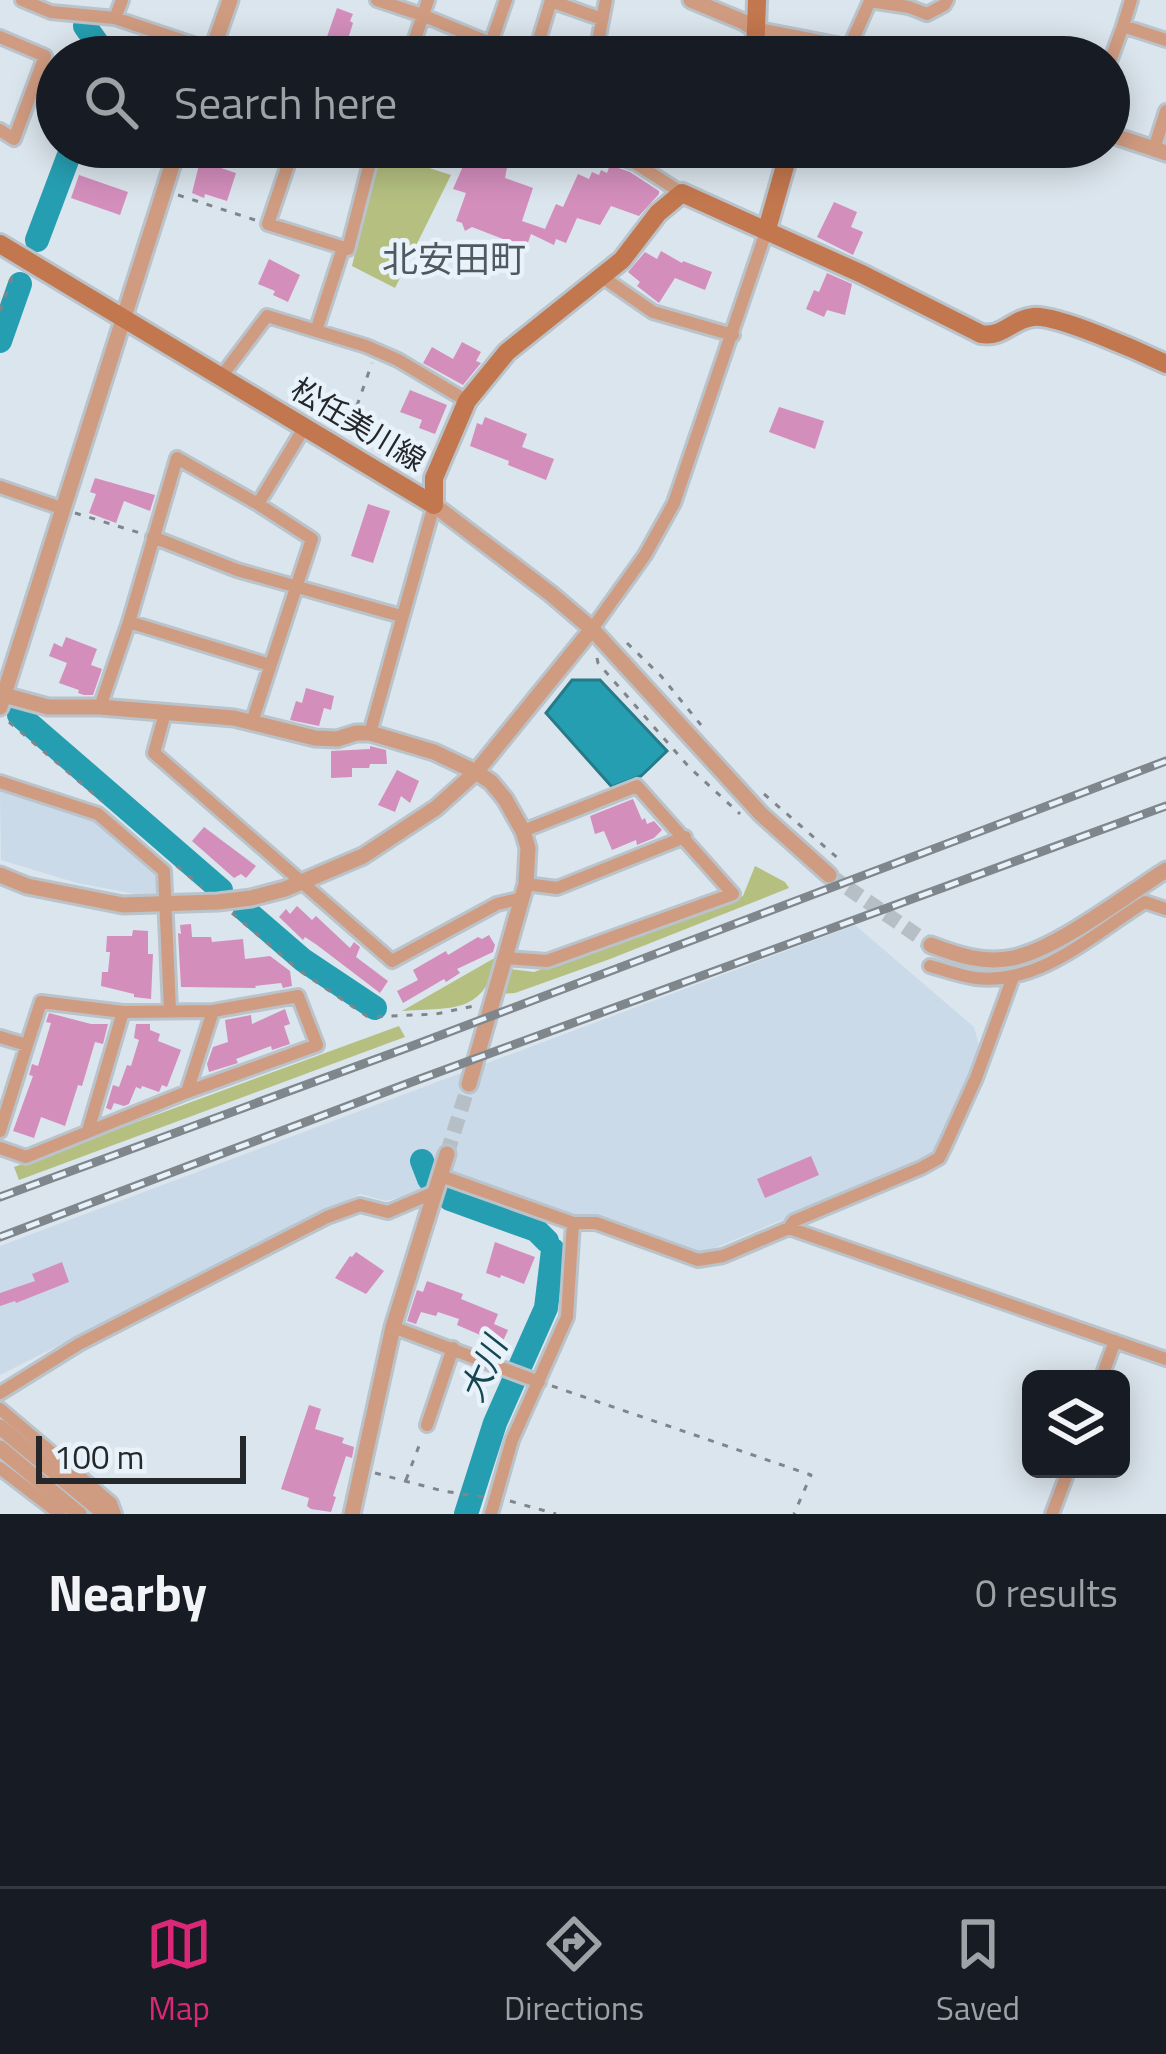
<!DOCTYPE html>
<html lang="en">
<head>
<meta charset="utf-8">
<style>
	:root { --surface:#171b24; --page:#20242c; --text:#f1f3f6; --muted:#9ea1a6; --line:#363941; --accent:#db2777 }
	body { margin:0; font-family:"Titillium Web","Noto Sans JP",sans-serif; background:var(--page); color:var(--text) }
	.controls { position:absolute; right:36px; bottom:36px; display:grid; overflow:hidden; border-radius:18px; box-shadow:0 6px 30px #0003 }
	.controls button { width:108px; height:108px; display:grid; place-items:center; padding:0; border:0; border-bottom:3px solid var(--line); background:var(--surface); color:var(--text); font:60px sans-serif }
	.scale { position:absolute; left:36px; bottom:30px; width:210px; box-sizing:border-box; padding-left:12px; border:6px solid #25282b; border-top:0; font-size:33px; line-height:42px; white-space:nowrap; color:#25282b; -webkit-text-stroke:9px #e8f2fb; paint-order:stroke }
	.list { margin:0; padding:0; list-style:none }
	h2 { display:flex; justify-content:space-between; align-items:center; height:156px; margin:0; padding:0 48px; font-size:51px }
	h2 small { font-size:39px; font-weight:400; color:var(--muted) }
	.icon { flex:none; width:66px; height:66px; fill:none; stroke:currentColor; stroke-width:2; stroke-linecap:round; stroke-linejoin:round }
	.map { position:relative; flex:none; width:1166px; height:1514px; overflow:hidden }
	.search { position:absolute; background:var(--surface); box-shadow:0 6px 30px #0003; left:36px; right:36px; top:36px; height:132px; display:flex; align-items:center; gap:30px; box-sizing:border-box; padding:0 42px; border-radius:66px; color:var(--muted); font-size:45px }
	.sheet { height:372px; background:var(--surface) }
	nav { display:flex; justify-content:space-around; align-items:center; box-sizing:border-box; height:168px; border-top:3px solid var(--line); background:var(--surface); font-size:33px; color:var(--muted) }
	nav a { display:grid; justify-items:center; gap:6px }
	nav .on { color:var(--accent) }
	.map>svg:first-child { display:block }
	.built { fill:#cbdae8 }
	.green { fill:#b4bf80 }
	.water { fill:#269eb1; stroke:#267b89; stroke-width:3 }
	.lines { fill:none; stroke-linecap:round; stroke-linejoin:round }
	.river { stroke:#269eb1; stroke-width:24 }
	.building { fill:#d38ebc }
	.tertiary-tunnel { stroke:#b7bfc6; stroke-width:15; stroke-dasharray:15 8; stroke-linecap:butt }
	.minor-casing { stroke:#bac3ca; stroke-width:18 }
	.tertiary-casing { stroke:#bac3ca; stroke-width:21 }
	.secondary-casing { stroke:#bac3ca; stroke-width:24 }
	.path { stroke:#7f858b; stroke-width:3; stroke-dasharray:6 9; stroke-linecap:butt }
	.minor { stroke:#d09c81; stroke-width:12 }
	.tertiary { stroke:#d09c81; stroke-width:15 }
	.secondary { stroke:#c3774e; stroke-width:18 }
	.rail-casing { stroke:#80878c; stroke-width:9 }
	.rail { stroke:#e8f2fb; stroke-width:4.5; stroke-dasharray:14; stroke-linecap:butt }
	.labels { text-anchor:middle; stroke-width:9; stroke-linejoin:round; paint-order:stroke }
	.street-label { font-size:30px; fill:#25282b; stroke:#e8f2fb }
	.water-label { font-size:33px; font-style:italic; fill:#15464f; stroke:#e8f2fb }
	.quarter-label { font-size:36px; fill:#505860; stroke:#e8f2fb }
</style>
</head>
<body>
<div class="map">
<svg width="1166" height="1514" viewBox="0 0 1166 1514">
	<rect width="100%" height="100%" fill="#dbe5ed"/>
	<path class="built" d="M0 791 91 818 159 876 161 888 151 897 77 883 1 860Z
		M855 925 974 1027 981 1053 937 1156 700 1254 592 1214 570 1219 437 1170 428 1189 386 1201 360 1194 0 1375V1246Z"/>
	<path class="green" d="M379 152 451 175 395 288 352 266Z
		M755 866 785 882 789 888 610 959 515 993 501 994 510 969 534 972 743 896Z
		M498 956C483 1015 455 1007 402 1011Z
		M399 1026 405 1037 19 1180 14 1167Z"/>
	<path class="water" d="M572 680H600L667 751 641 776 612 787 546 713Z"/>
	<g class="lines">
		<path class="river" d="M85 26 102 50V57
			M37 240 72 147
			M0 341 20 284
			M19 715 221 890
			M245 910 303 960 375 1008
			M422 1161 429 1179
			M450 1199 536 1230 547 1241
			M466 1514 495 1423 546 1308 553 1250"/>
	</g>
	<path class="building" d="M337 8 353 14 350 21 353 23 344 52 339 51 337 57H320Z
		M471 148 500 151 509 157 505 178 533 188 522 221 545 229 556 204 563 207 578 174 589 179 592 172 599 175 601 170 607 173 610 165 630 172 659 191V194L639 216 611 206 600 225 577 218 566 243 556 239 554 245 531 234 526 248 472 227 465 231 462 223 456 221 466 193 453 189Z
		M200 161 236 173 227 201 205 194 204 198 192 193Z
		M79 175 128 192 120 215 71 198Z
		M834 202 857 212 851 227 863 232 853 255 817 237Z
		M661 251 682 263 683 261 712 272 705 290 675 278 659 303 637 286 640 282 628 272 645 252 657 259Z
		M269 259 300 275 288 302 273 295 275 291 258 284Z
		M827 273 852 284 845 315 827 310 824 317 806 309 814 290 819 292Z
		M462 342 481 352 476 361 481 363 463 385 423 363 432 347 453 359Z
		M410 390 447 405 435 434 419 428 422 420 400 412Z
		M779 407 824 421 815 449 769 432Z
		M485 417 527 434 522 447 554 459 546 480 508 465 509 461 470 446 477 423 482 425Z
		M95 478 155 495 150 511 124 501 116 523 89 513 96 494 90 492Z
		M368 504 390 511 373 563 351 556Z
		M66 637 97 649 91 665 102 669 93 695H84L78 693 79 690 59 683 67 663 49 656 54 643 62 647Z
		M306 688 334 696 331 710 324 708 319 726 290 720 296 701 302 703Z
		M370 746 386 750 387 764H370L369 768H352V777L331 778V751L370 749Z
		M397 770 419 781 410 803 401 796 395 812 378 805Z
		M633 799 642 820 645 818 647 824 654 821 662 830 654 838 637 845 636 840 612 850 604 831 595 834 590 816Z
		M204 827 256 866 246 878 241 874 234 878 192 841Z
		M297 906 312 920 316 916 350 948 354 942 360 947 356 957 388 981 380 993 317 945 305 937 303 940 279 917 286 909 290 914Z
		M191 924 192 937H211L212 942 243 939 245 959 270 956 290 971 292 986 283 988 281 983 255 986 256 988 181 987 178 933 181 934 180 925Z
		M133 930 148 931V954H153L151 999 134 997V994L101 986 102 972H108L110 952H106L107 936H132Z
		M489 935 495 945 493 952 457 969 460 973 446 982 444 979 403 1003 397 991 418 980 413 970 446 951 448 955 478 937 482 939Z
		M285 1009 290 1024 284 1026 290 1044 272 1050 271 1046 236 1059 238 1063 209 1072 207 1064 213 1047 228 1042 225 1020 251 1015 252 1024Z
		M49 1013 91 1024H108L103 1044 95 1042 82 1086 78 1085 65 1126 41 1117 34 1138 13 1131 33 1076 29 1075 32 1064 38 1066 51 1023 46 1022Z
		M136 1024H150V1030L160 1034 158 1041 181 1050 167 1087 162 1085 159 1092 142 1086 141 1089 136 1087 129 1104 124 1106 114 1103 111 1110 106 1108 113 1085 119 1087 127 1065 131 1066 139 1040 134 1038Z
		M811 1156 819 1175 765 1198 757 1179Z
		M495 1242 535 1257 524 1284 501 1275 500 1278 486 1273Z
		M356 1252 384 1271 366 1294 335 1278 350 1256 352 1257Z
		M62 1262 69 1282 16 1303 15 1301 0 1306V1293L35 1281 32 1274Z
		M427 1281 463 1294 461 1299 498 1314 494 1324 508 1330 499 1350 482 1343 485 1337 457 1325 459 1319 438 1312 436 1316 421 1312 416 1324 407 1321 417 1290 423 1292Z
		M309 1405 321 1409 315 1429 344 1438 342 1443 354 1447 352 1458 346 1456 333 1496 336 1497 331 1512 311 1509 307 1506 309 1498 281 1489Z"/>
	<g class="lines">
		<path class="tertiary-tunnel" d="M829 875 931 945
			M447 1154 469 1084"/>
		<g class="minor-casing">
			<path id="minor" d="M22 0 51 12 115 18 232 57
				M377 0 422 15 524 57
				M1131 0 1123 26 1166 40
				M551 1 602 19
				M115 18 122 0
				M0 37 45 56 14 139 0 130
				M491 43 506 0
				M409 57 428 0
				M534 57 551 0
				M595 57 606 0
				M845 57 870 1 909 7 927 14 944 5 947 0
				M1109 64 1123 26
				M294 147 268 224 348 249 374 147
				M510 147 568 152 578 147
				M592 147 635 163 682 193
				M1154 149 1166 111
				M601 276 653 312 733 335
				M316 331 343 248
				M221 377 267 316 366 346 398 360 467 401
				M0 487 61 508
				M258 504 304 428
				M153 537 237 570 401 616
				M129 622 270 665
				M592 629 645 555 674 503 767 229
				M100 707 129 622 177 458 258 504 312 539 252 722
				M165 713 154 753 392 961 497 904 523 898
				M370 733 434 505
				M0 782 98 814 164 871 170 1011
				M526 884 557 888 685 837
				M506 958 547 961 733 894 637 786 523 831
				M930 966C945 970 961 976 976 978 1041 985 1093 934 1145 902L1166 909
				M0 1037 27 1045 41 1002 123 1012 213 1011 298 996 317 1045 187 1092 26 1157 0 1148
				M187 1092 213 1011
				M0 1131 27 1045
				M88 1131 123 1012
				M441 1176 573 1223H596L698 1260 723 1256 789 1228 794 1221 921 1168 939 1158 945 1146 976 1078 1013 977
				M789 1228 1166 1359
				M393 1327 539 1382
				M1101 1379 1115 1341
				M0 1393 79 1344 327 1217 360 1205 388 1212 435 1192
				M0 1409 111 1503 115 1514
				M427 1425 453 1348
				M0 1468 60 1514
				M491 1514 512 1440 567 1317 573 1223
				M1052 1514 1069 1469"/>
		</g>
		<g class="tertiary-casing">
			<path id="tertiary" d="M691 0 744 22 756 30 859 50 878 57
				M210 57 230 0
				M1109 134 1166 153
				M434 505 551 594 592 629 761 814 829 875
				M0 694 48 707H100L234 718 315 738 337 739 356 733H370L434 752 476 772 491 782 505 799 523 831 528 848 526 884 469 1084
				M0 707 178 147
				M0 875 27 886 123 905 218 902 251 898 285 889 363 856 436 808 476 772 592 629
				M931 945C957 955 984 964 1013 958 1057 949 1125 896 1166 870
				M0 1427 105 1514
				M0 1448 79 1514
				M352 1514 393 1327 447 1154"/>
		</g>
		<g class="secondary-casing">
			<path id="secondary" d="M755 57 757 0
				M767 229 789 152 787 147
				M0 244 434 505
				M434 505V478L467 401 507 352 622 260 658 213 682 193 862 274 981 334C1003 338 1012 319 1033 317 1056 314 1141 352 1166 364"/>
		</g>
		<path class="path" d="M178 195 255 220
			M0 311 15 269
			M347 434 372 363
			M75 513 140 533
			M627 643 661 676 701 725
			M597 658 598 663 689 767 740 814
			M9 722 102 801
			M764 794 840 860
			M177 866 202 887
			M232 913 300 971 368 1017 436 1014 474 1006
			M552 1386 811 1475 794 1514
			M375 1473 443 1491 483 1497
			M406 1480 422 1438
			M510 1501 556 1514"/>
		<use href="#minor" class="minor"/>
		<use href="#tertiary" class="tertiary"/>
		<use href="#secondary" class="secondary"/>
		<g class="rail-casing">
			<path id="rail" d="M0 1197 412 1046 1166 761
				M0 1237 417 1080 1166 806"/>
		</g>
		<use href="#rail" class="rail"/>
	</g>
	<g class="labels">
		<g class="street-label">
			<text transform="translate(358 425) rotate(31)" y="10">松任美川線</text>
		</g>
		<g class="water-label">
			<text transform="translate(483 1369) rotate(-66)" y="12">大川</text>
		</g>
		<g class="quarter-label">
			<text x="454" y="272">北安田町</text>
		</g>
	</g>
</svg>
<div class="controls">
<button><svg class="icon" aria-label="layers" viewBox="0 0 24 24"><path d="M12 4l9 5-9 5-9-5zM3 14l9 5 9-5"/></svg></button>
</div>
<div class="scale">100 m</div>
<div class="search"><svg class="icon" aria-label="search" viewBox="0 0 24 24"><circle cx="10" cy="10" r="6"/><path d="M15 15l6 6"/></svg>Search here</div>
</div>
<section class="sheet">
<h2>Nearby<small>0 results</small></h2>
<ul class="list">
</ul>
</section>
<nav>
<a class="on"><svg class="icon" aria-label="map" viewBox="0 0 24 24"><path d="M3 6l6-2 6 2 6-2v14l-6 2-6-2-6 2zM9 4v14M15 6v14"/></svg>Map</a>
<a><svg class="icon" aria-label="directions" viewBox="0 0 24 24"><path d="M12 3l9 9-9 9-9-9zM9 14v-3h6M13 9l2 2-2 2"/></svg>Directions</a>
<a><svg class="icon" aria-label="saved" viewBox="0 0 24 24"><path d="M7 4h10v16l-5-4-5 4z"/></svg>Saved</a>
</nav>
</body>
</html>
